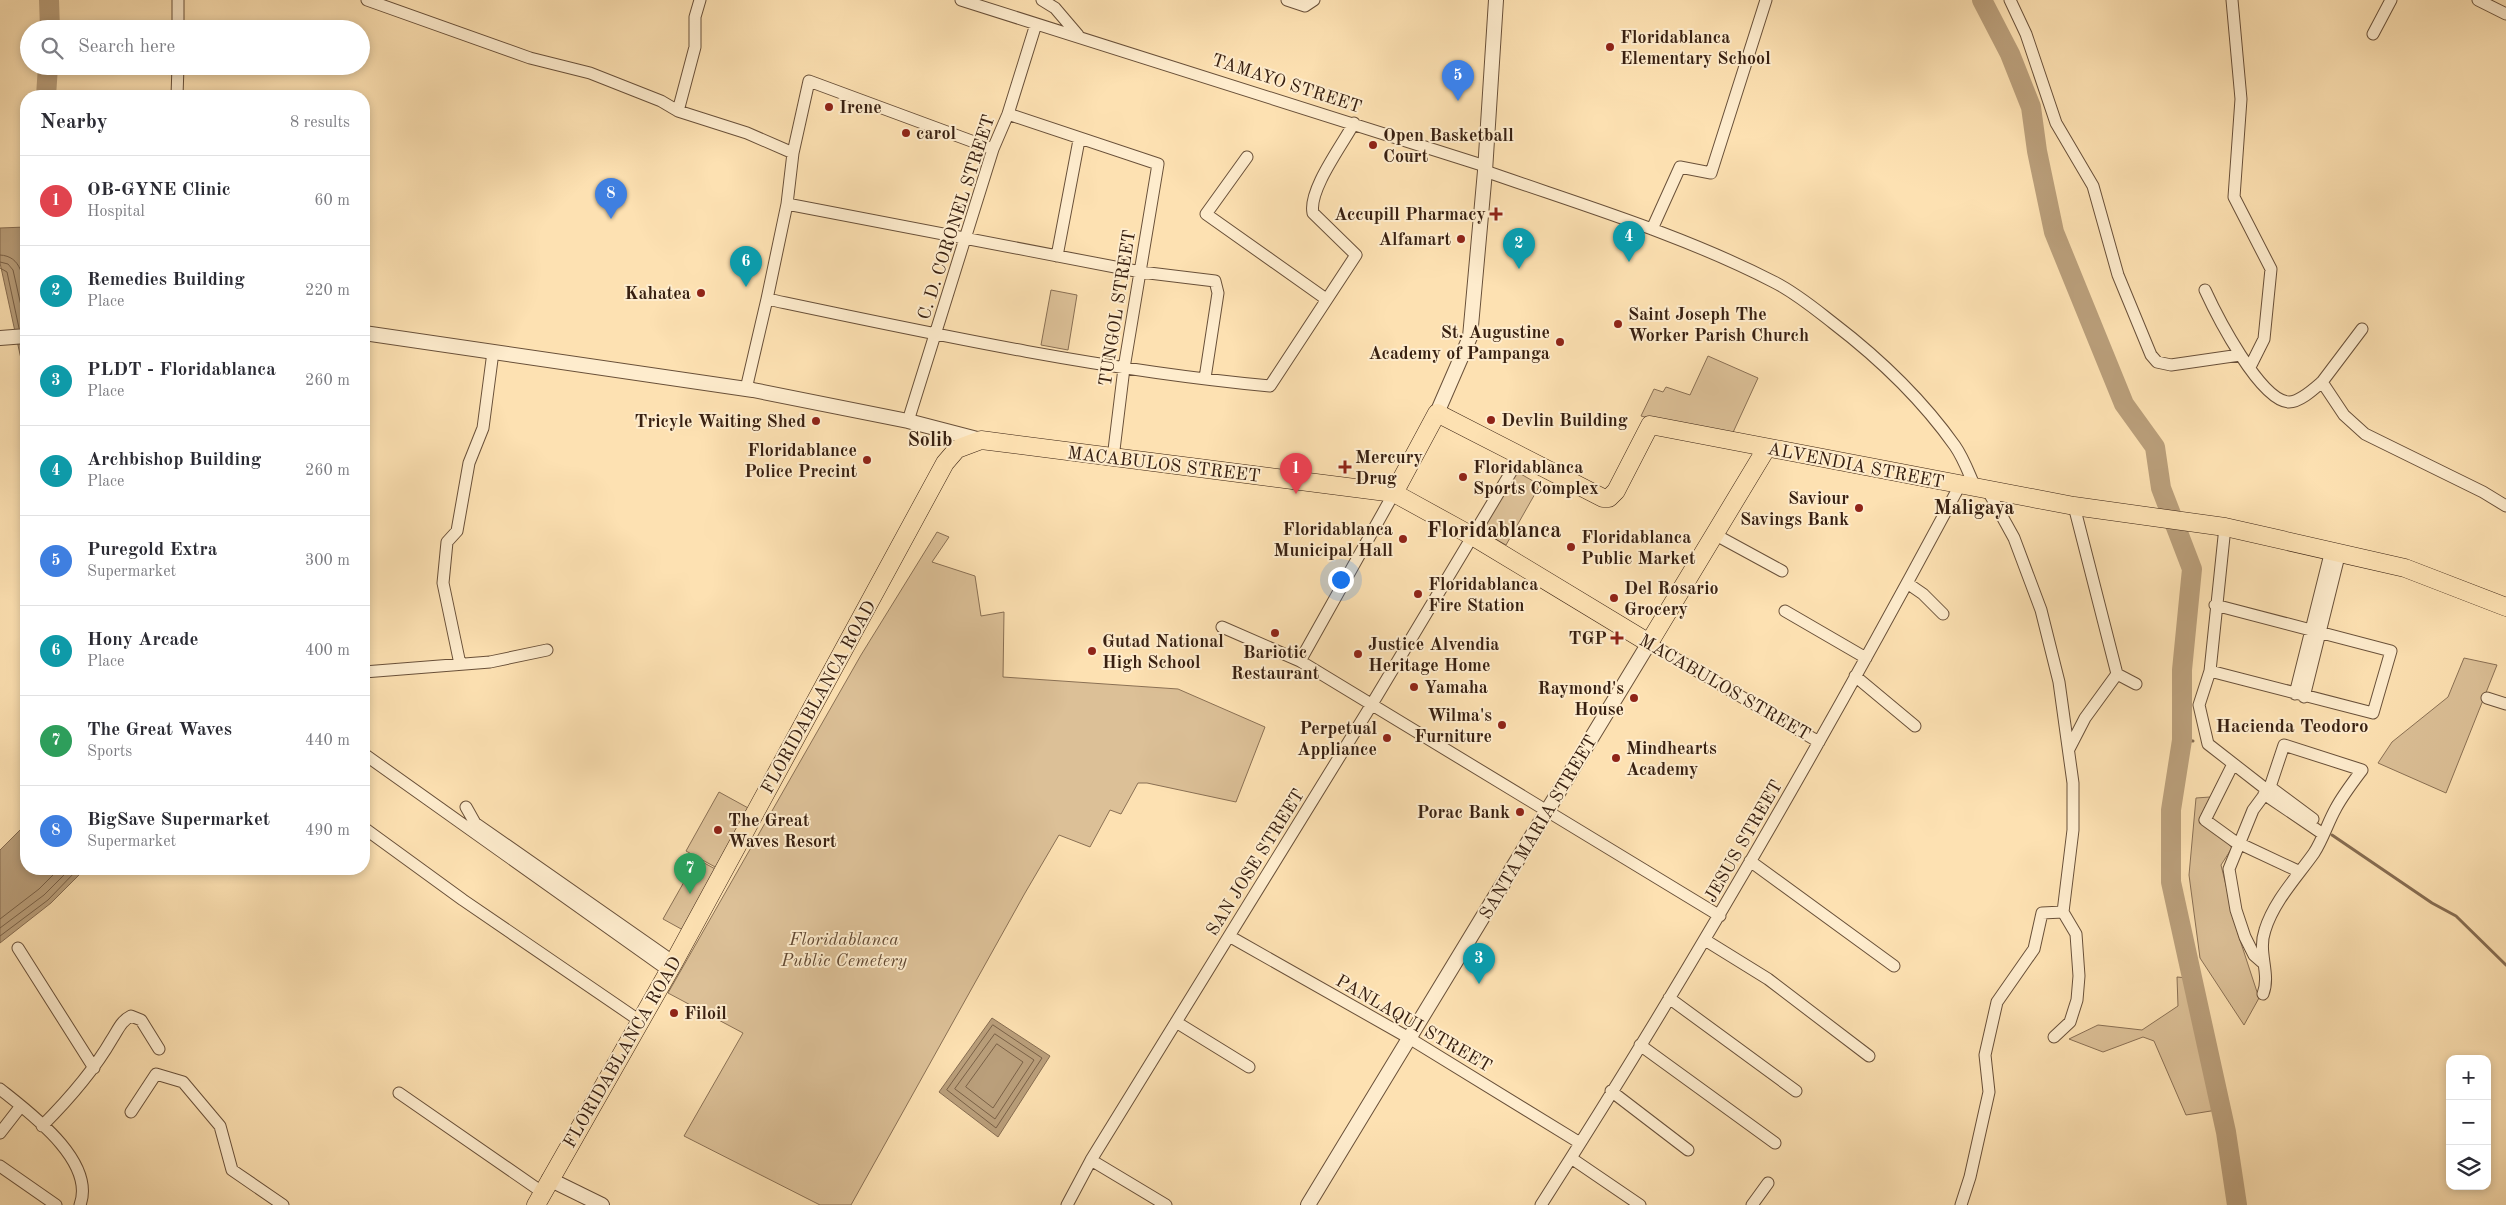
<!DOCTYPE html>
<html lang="en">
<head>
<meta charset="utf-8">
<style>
	:root { --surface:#fff; --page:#f2f2f3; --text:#2b2b33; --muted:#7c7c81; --line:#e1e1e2; --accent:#db2777 }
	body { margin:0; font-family:"Old Standard TT",serif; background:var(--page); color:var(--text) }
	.controls { position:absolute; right:15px; bottom:15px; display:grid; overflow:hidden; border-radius:10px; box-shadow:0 2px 8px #0003 }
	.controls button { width:45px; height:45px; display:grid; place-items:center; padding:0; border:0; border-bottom:1px solid var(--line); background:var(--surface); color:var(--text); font:25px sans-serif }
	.you { position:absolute; left:1340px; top:579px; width:18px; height:18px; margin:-12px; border:4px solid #fff; border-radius:50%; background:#1a73e8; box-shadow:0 0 0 8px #1a73e833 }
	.badge { display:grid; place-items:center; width:32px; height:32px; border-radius:50%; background:var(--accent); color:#fff; font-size:16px; font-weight:700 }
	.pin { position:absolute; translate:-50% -41px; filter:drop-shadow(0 1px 2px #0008) }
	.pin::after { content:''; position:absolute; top:26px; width:18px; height:15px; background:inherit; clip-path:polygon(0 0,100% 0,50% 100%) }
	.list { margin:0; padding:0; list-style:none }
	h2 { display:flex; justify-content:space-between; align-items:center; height:65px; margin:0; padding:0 20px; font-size:21px }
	h2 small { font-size:16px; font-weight:400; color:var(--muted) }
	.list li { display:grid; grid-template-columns:32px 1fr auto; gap:15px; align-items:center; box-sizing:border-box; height:90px; padding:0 20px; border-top:1px solid var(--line) }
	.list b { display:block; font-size:19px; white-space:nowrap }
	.list p { margin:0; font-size:16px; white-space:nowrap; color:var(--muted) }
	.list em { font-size:16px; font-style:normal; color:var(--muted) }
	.icon { flex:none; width:28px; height:28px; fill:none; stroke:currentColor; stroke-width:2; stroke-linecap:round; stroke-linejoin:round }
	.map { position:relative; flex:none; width:2506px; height:1205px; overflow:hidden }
	.search { position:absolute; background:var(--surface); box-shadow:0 2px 8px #0003; left:20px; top:20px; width:350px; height:55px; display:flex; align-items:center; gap:12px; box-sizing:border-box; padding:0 18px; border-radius:28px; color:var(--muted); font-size:19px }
	.panel { position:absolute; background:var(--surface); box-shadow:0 2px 8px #0003; left:20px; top:90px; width:350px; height:785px; border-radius:20px }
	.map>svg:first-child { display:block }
	.green { fill:#dcc097; stroke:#8a7054 }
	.water { fill:#ba9f7b; stroke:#866c51 }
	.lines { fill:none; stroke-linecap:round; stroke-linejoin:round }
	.shore { stroke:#796046; stroke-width:1 }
	.stream { stroke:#866c51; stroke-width:3 }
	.river { stroke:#ba9f7b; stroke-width:20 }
	.minor-casing { stroke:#695039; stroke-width:13 }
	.tertiary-casing { stroke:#695039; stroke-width:16 }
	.primary-casing { stroke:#382011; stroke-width:19 }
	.minor { stroke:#feeccd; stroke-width:11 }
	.tertiary { stroke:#feeccd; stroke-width:14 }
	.primary { stroke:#fde1b2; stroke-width:18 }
	.poi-dot { fill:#8f2418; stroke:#feeccd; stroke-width:2 }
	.labels { text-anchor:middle; stroke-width:4; stroke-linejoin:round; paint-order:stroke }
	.poi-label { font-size:18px; font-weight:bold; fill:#382011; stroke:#feeccd; text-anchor:start }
	.street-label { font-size:18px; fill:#382011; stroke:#feeccd }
	.park-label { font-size:18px; font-style:italic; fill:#614832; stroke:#feeccd }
	.neighbourhood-label { font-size:19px; font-weight:bold; fill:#382011; stroke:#feeccd }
	.quarter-label { font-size:20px; font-weight:bold; fill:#382011; stroke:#feeccd }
	.district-label { font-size:22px; font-weight:bold; fill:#382011; stroke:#feeccd }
</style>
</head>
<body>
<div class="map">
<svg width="2506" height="1205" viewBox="0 0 2506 1205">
	<rect width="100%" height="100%" fill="#fde1b2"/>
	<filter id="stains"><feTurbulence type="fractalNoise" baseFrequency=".004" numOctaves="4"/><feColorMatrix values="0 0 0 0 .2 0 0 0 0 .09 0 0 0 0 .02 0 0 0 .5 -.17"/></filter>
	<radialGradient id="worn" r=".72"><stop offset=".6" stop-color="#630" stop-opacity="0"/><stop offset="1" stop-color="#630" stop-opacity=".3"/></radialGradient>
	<path class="green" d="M1051 290 1077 295 1068 350 1041 345Z
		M1708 356 1758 378 1730 439 1641 416 1654 389 1663 392 1666 387 1690 395Z
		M1512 469 1540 485 1506 545 1478 529Z
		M937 532 949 537 932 562 975 576 981 616 1004 612 1003 677 1178 689 1265 727 1236 802 1147 783H1138L1121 814 1110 810 1090 847 1059 835 1025 893 851 1205H820L684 1136 743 1033 668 993 861 655Z
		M2464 658 2497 665 2446 793 2378 763 2392 742 2448 697Z
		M719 792 750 809 717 868 686 851Z
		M2210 797 2209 827 2220 834 2232 848 2221 865 2238 934 2259 998 2244 1025 2200 958 2189 875 2196 798Z
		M697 859 717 870 683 930 663 919Z
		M2177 977 2188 978 2217 1110 2186 1115 2154 1041 2143 1037 2103 1052 2069 1039 2098 1025 2142 1030 2178 1006Z"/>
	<path class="water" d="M26 227V373L23 368 0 263V228Z
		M26 824V869H85L51 903 0 943V850Z
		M992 1018 1050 1056 998 1137 939 1092Z"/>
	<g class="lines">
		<path class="shore" d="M0 255C22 256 23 278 26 295
			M0 262 8 264 13 270 26 328
			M0 268 7 272 19 328
			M0 919 39 889 59 869
			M0 928 44 895 70 869
			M0 936 48 900 78 869
			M993 1025 1042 1058 996 1128 947 1090Z
			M995 1034 1034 1060 995 1119 955 1089Z
			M997 1044 1023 1062 993 1108 966 1087Z"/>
		<path class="stream" d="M2182 740 2193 741
			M2332 835 2432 903 2456 916 2506 965"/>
		<path class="river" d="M49 0 50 29
			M1982 0 2010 54 2031 107 2037 151 2054 232 2124 404 2155 447 2161 488 2192 569 2182 670V740L2171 810V882L2226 1132 2237 1205
			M46 96 48 66"/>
		<g class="minor-casing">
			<path id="minor" d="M367 0 530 58 590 73 661 101 678 111 747 133 793 153
				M961 0 1485 166
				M1042 0 1055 8 1078 35
				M1287 0 1305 6 1314 0
				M2010 0 2026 34 2056 123 2093 186 2118 275 2151 355 2157 362 2171 365 2240 355
				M2232 0 2241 99 2234 197 2271 269 2264 339 2250 367
				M2478 0 2506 14
				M178 29V0
				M2373 34 2391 0
				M177 96 178 66
				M678 111 695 47V17L700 0
				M1008 114 1158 164 1124 368 1113 458
				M1247 157 1206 214 1326 299
				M1485 171C1582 205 1683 235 1774 282 1796 293 1815 309 1833 323 1880 359 1921 398 1955 446 1964 459 1969 474 1975 487
				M787 204 1141 272 1215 281 1218 293 1205 378
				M1652 229 1680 167 1711 173 1766 0
				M1057 256 1079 140
				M2205 290C2216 314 2260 401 2289 402 2300 402 2314 389 2322 382L2344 415 2365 434 2483 492 2506 506
				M767 299C933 334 1100 370 1270 386L1356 255 1313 213C1308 190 1343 144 1354 123
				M2322 382 2362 329
				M746 389 767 299 787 204 793 153 809 81 993 149
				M908 421 993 149 1008 114 1036 24
				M1987 489 2014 538 2041 610 2059 682 2073 783V830L2063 912 2076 934 2079 976 2077 1000 2070 1022 2054 1037
				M2074 506 2117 674 2136 684
				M2225 527 2210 671 2199 705 2208 744 2267 790
				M1714 534 1782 571
				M1907 583 1923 594 1943 614
				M1785 611 1866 658
				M1222 627 1300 661 1720 916
				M1649 643 1819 742
				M1300 661 1394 493
				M460 664 443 583 447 542 457 531 469 463 483 428 493 352
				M2210 671 2373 713 2391 651 2215 605
				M364 672 490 662 547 650
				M1855 676 1915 726
				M2295 694 2331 550
				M2304 697 2340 552
				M2487 698 2506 704
				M2069 749 2085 718 2117 674
				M364 754 669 971
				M2233 764 2205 820 2234 841 2298 871
				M2270 787 2313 819
				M2264 794 2323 834
				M466 807 475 823 674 962
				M364 828 463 900 640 1021
				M1750 861 1894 966
				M1229 936 1409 1038 1580 1143
				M1705 940 1768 979 1869 1056
				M18 948 94 1068
				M2262 962 2254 955 2245 937 2236 910 2229 869 2253 810 2270 787 2284 745 2362 770C2353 782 2343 795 2336 808 2328 822 2323 839 2314 853 2297 877 2274 901 2265 930 2257 953 2271 973 2263 994
				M1669 998 1796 1091
				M1176 1022 1249 1067
				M1640 1045 1775 1143
				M0 1089C30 1113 96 1161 80 1205
				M1611 1091 1688 1150
				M399 1093 542 1192
				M131 1112 156 1074 183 1082 220 1126 232 1170 283 1205
				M42 1126C69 1099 93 1072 112 1039 118 1030 121 1021 131 1016L141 1020 159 1049
				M0 1133 21 1106
				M1571 1158 1640 1205
				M1091 1160 1166 1205
				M0 1166 56 1205
				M1067 1205 1091 1160 1372 704 1520 457
				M1541 1205C1691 971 1829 730 1960 485
				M1752 1205 1768 1183
				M1961 1205 1970 1177 1989 1092 1985 1055 1997 1002 2034 949 2042 913 2063 912"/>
		</g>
		<g class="tertiary-casing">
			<path id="tertiary" d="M364 333 753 390 908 421 981 440
				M0 338 26 336
				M1437 413 1470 337 1485 171 1496 0
				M549 1179 602 1205
				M1308 1205 1649 643"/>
		</g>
		<g class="primary-casing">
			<path id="primary" d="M1394 493 1437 413 1603 498H1609L1616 491 1650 425 2074 506 2225 527 2405 568 2506 607
				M536 1205 674 962 945 463 957 449 981 440 1394 493 1474 537 1649 643 1766 449"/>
		</g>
		<use href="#minor" class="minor"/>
		<use href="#tertiary" class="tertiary"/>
		<use href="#primary" class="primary"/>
	</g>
	<g class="poi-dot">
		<circle cx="1610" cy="47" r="5"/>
		<circle cx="829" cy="107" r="5"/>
		<circle cx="906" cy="133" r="5"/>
		<circle cx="1373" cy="145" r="5"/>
		<path d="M1493.5 206.5h5v5h5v5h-5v5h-5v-5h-5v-5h5z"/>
		<circle cx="1461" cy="239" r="5"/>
		<circle cx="701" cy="293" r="5"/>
		<circle cx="1618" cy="324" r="5"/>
		<circle cx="1560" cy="342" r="5"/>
		<circle cx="1491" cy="420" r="5"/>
		<circle cx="816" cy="421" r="5"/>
		<circle cx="867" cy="460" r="5"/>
		<path d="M1342.5 459.5h5v5h5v5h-5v5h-5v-5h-5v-5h5z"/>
		<circle cx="1463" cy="477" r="5"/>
		<circle cx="1859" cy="508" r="5"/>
		<circle cx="1403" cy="539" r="5"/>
		<circle cx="1571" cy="547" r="5"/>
		<circle cx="1418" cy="594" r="5"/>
		<circle cx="1614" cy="598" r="5"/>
		<circle cx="1275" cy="633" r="5"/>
		<path d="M1614.5 630.5h5v5h5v5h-5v5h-5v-5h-5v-5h5z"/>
		<circle cx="1092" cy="651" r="5"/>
		<circle cx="1358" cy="654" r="5"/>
		<circle cx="1414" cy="687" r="5"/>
		<circle cx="1634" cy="698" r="5"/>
		<circle cx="1502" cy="725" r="5"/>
		<circle cx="1387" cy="738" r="5"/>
		<circle cx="1616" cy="758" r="5"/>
		<circle cx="1520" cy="812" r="5"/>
		<circle cx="718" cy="830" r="5"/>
		<circle cx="674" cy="1013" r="5"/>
	</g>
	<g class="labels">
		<g class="poi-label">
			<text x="1620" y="43">Floridablanca<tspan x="1620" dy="21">Elementary School</tspan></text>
			<text x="839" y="113">Irene</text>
			<text x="916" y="139">carol</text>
			<text x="1383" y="141">Open Basketball<tspan x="1383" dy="21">Court</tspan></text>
			<text x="1486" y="220" text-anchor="end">Accupill Pharmacy</text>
			<text x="1451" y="245" text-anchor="end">Alfamart</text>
			<text x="691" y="299" text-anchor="end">Kahatea</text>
			<text x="1628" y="320">Saint Joseph The<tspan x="1628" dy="21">Worker Parish Church</tspan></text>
			<text x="1550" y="338" text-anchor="end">St. Augustine<tspan x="1550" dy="21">Academy of Pampanga</tspan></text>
			<text x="1501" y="426">Devlin Building</text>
			<text x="806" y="427" text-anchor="end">Tricyle Waiting Shed</text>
			<text x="857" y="456" text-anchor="end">Floridablance<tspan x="857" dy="21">Police Precint</tspan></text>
			<text x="1355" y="463">Mercury<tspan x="1355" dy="21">Drug</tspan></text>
			<text x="1473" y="473">Floridablanca<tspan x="1473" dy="21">Sports Complex</tspan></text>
			<text x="1849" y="504" text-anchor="end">Saviour<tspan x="1849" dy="21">Savings Bank</tspan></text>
			<text x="1393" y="535" text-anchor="end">Floridablanca<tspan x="1393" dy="21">Municipal Hall</tspan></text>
			<text x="1581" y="543">Floridablanca<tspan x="1581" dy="21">Public Market</tspan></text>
			<text x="1428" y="590">Floridablanca<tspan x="1428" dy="21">Fire Station</tspan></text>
			<text x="1624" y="594">Del Rosario<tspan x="1624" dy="21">Grocery</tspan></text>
			<text x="1607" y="644" text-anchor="end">TGP</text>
			<text x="1102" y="647">Gutad National<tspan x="1102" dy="21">High School</tspan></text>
			<text x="1368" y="650">Justice Alvendia<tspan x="1368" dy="21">Heritage Home</tspan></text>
			<text x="1275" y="658" text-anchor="middle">Bariotic<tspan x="1275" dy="21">Restaurant</tspan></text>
			<text x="1424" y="693">Yamaha</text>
			<text x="1624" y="694" text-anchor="end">Raymond's<tspan x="1624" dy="21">House</tspan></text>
			<text x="1492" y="721" text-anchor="end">Wilma's<tspan x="1492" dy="21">Furniture</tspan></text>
			<text x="1377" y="734" text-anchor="end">Perpetual<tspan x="1377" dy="21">Appliance</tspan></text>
			<text x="1626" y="754">Mindhearts<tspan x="1626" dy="21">Academy</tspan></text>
			<text x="1510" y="818" text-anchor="end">Porac Bank</text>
			<text x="728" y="826">The Great<tspan x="728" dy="21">Waves Resort</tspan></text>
			<text x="684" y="1019">Filoil</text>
		</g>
		<g class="street-label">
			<text transform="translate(1287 83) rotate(18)" y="6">TAMAYO STREET</text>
			<text transform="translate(956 217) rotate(-72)" y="6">C. D. CORONEL STREET</text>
			<text transform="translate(1117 308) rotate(-81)" y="6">TUNGOL STREET</text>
			<text transform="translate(1164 464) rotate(7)" y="6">MACABULOS STREET</text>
			<text transform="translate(1856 465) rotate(11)" y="6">ALVENDIA STREET</text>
			<text transform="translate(1725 687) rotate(30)" y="6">MACABULOS STREET</text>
			<text transform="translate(818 697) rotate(-61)" y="6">FLORIDABLANCA ROAD</text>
			<text transform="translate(1538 827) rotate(-59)" y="6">SANTA MARIA STREET</text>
			<text transform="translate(1743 841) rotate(-60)" y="6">JESUS STREET</text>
			<text transform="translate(1255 862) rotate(-58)" y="6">SAN JOSE STREET</text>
			<text transform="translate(1414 1023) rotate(30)" y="6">PANLAQUI STREET</text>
			<text transform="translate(622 1052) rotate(-60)" y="6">FLORIDABLANCA ROAD</text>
		</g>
		<g class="park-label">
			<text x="844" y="945">Floridablanca<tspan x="844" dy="21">Public Cemetery</tspan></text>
		</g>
		<g class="neighbourhood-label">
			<text x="2292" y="732">Hacienda Teodoro</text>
		</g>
		<g class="quarter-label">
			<text x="930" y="446">Solib</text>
			<text x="1974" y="514">Maligaya</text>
		</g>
		<g class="district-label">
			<text x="1494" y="537">Floridablanca</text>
		</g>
	</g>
	<rect width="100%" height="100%" filter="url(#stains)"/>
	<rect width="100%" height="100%" fill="url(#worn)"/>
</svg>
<div class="controls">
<button>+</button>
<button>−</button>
<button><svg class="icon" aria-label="layers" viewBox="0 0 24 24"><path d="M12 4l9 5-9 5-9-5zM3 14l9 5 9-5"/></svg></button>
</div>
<div class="you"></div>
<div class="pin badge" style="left:1296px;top:494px;background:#e0444e">1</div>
<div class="pin badge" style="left:1519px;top:269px;background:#0f9aa8">2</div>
<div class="pin badge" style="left:1479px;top:984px;background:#0f9aa8">3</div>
<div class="pin badge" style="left:1629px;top:262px;background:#0f9aa8">4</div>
<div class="pin badge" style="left:1458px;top:101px;background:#3f7fe0">5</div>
<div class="pin badge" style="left:746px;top:287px;background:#0f9aa8">6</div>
<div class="pin badge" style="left:690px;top:894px;background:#2e9e5b">7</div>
<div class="pin badge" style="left:611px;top:219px;background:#3f7fe0">8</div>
<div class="search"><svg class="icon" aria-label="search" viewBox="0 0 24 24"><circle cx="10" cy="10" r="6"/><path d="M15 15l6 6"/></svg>Search here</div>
<section class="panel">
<h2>Nearby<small>8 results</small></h2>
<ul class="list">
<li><span class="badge" style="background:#e0444e">1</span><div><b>OB-GYNE Clinic</b><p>Hospital</p></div><em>60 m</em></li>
<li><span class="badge" style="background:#0f9aa8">2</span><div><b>Remedies Building</b><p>Place</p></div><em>220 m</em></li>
<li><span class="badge" style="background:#0f9aa8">3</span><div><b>PLDT - Floridablanca</b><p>Place</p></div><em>260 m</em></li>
<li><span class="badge" style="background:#0f9aa8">4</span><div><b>Archbishop Building</b><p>Place</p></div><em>260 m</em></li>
<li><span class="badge" style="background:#3f7fe0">5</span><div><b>Puregold Extra</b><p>Supermarket</p></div><em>300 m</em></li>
<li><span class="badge" style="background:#0f9aa8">6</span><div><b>Hony Arcade</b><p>Place</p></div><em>400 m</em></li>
<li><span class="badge" style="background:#2e9e5b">7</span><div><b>The Great Waves</b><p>Sports</p></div><em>440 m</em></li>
<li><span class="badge" style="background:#3f7fe0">8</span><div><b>BigSave Supermarket</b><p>Supermarket</p></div><em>490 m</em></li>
</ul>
</section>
</div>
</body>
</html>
